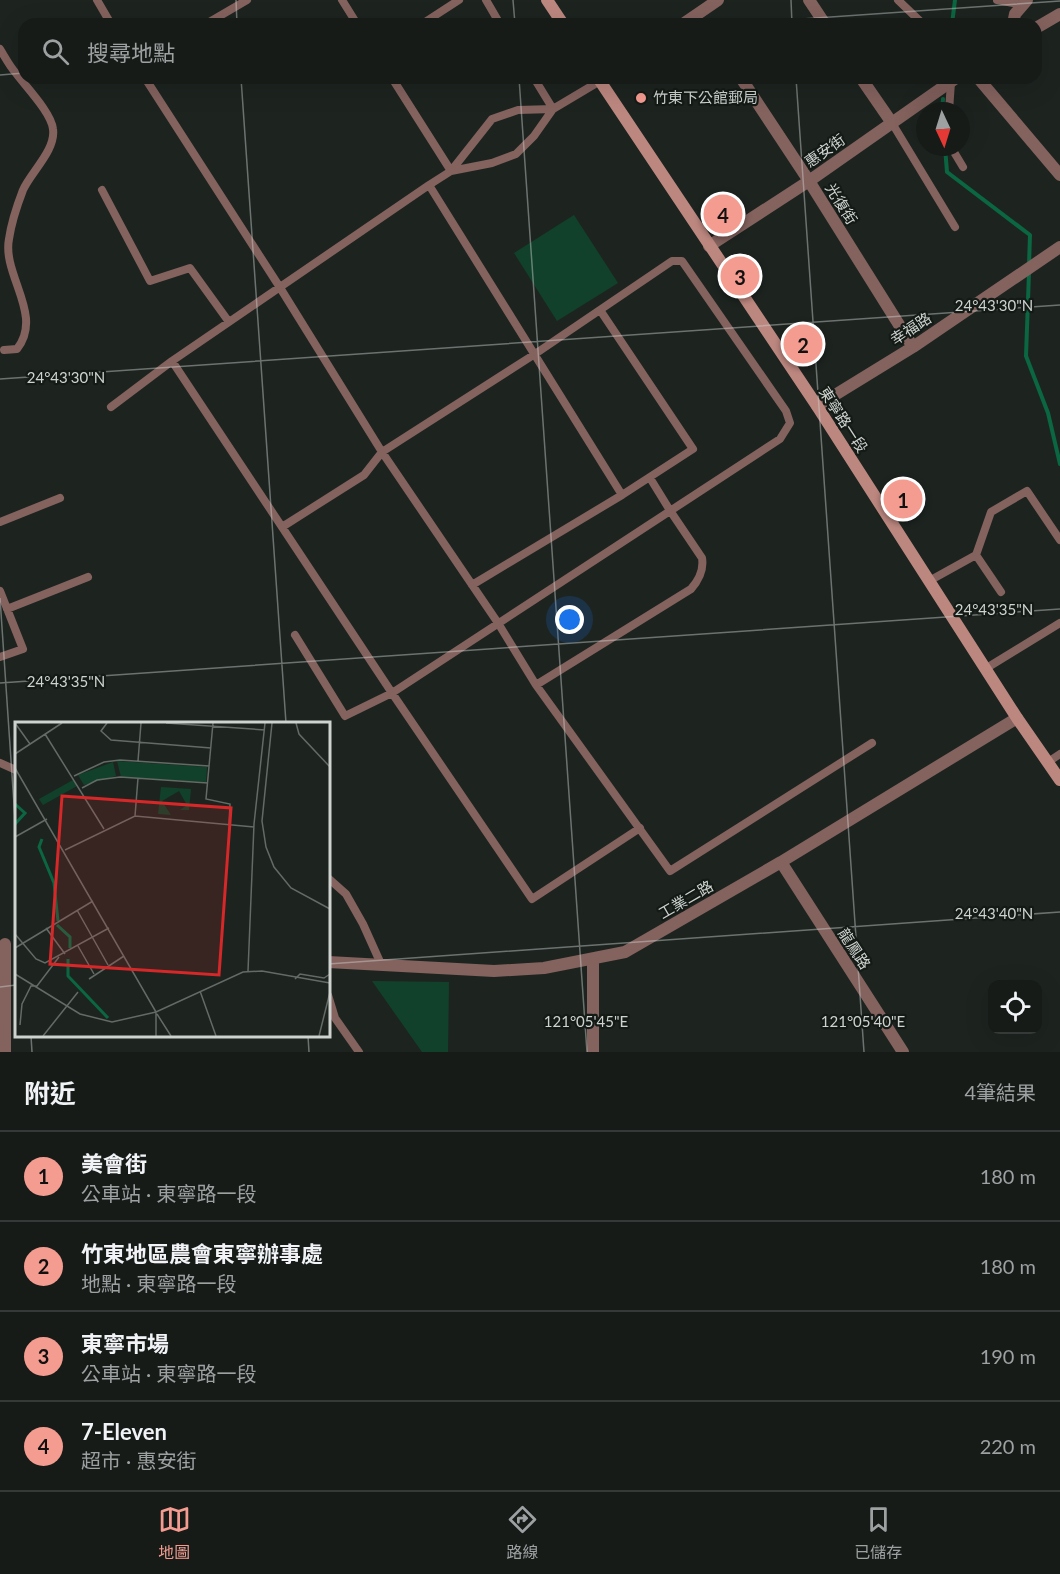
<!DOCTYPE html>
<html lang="zh-TW">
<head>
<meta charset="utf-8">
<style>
	:root { --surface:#161b18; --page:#232825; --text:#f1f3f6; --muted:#9ea1a2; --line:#353937; --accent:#f59c91 }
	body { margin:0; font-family:Lato,"Noto Sans TC",sans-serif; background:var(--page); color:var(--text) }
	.controls { position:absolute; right:18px; bottom:18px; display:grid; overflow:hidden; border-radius:12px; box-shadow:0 6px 24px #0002 }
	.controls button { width:54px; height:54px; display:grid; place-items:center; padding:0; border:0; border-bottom:2px solid var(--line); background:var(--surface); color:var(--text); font:30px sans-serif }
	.compass { position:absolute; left:916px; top:102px; width:54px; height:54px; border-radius:50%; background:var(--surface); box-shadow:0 6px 24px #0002; rotate:176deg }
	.you { position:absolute; left:570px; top:620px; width:21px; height:21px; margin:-15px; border:4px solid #fff; border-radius:50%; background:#1a73e8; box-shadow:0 0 0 9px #1a73e833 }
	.badge { display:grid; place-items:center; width:39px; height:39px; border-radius:50%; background:var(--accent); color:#111; font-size:20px; font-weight:700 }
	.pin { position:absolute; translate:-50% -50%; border:3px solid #fff; box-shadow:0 2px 6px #0006 }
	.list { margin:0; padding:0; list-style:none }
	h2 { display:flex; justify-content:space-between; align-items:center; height:78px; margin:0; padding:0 24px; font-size:26px }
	h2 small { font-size:20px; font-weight:400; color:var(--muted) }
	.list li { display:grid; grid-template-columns:39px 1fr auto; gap:18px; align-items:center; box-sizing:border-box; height:90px; padding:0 24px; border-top:2px solid var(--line) }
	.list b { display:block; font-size:22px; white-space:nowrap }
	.list p { margin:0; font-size:20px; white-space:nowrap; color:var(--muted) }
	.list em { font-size:20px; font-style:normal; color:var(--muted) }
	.icon { flex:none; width:33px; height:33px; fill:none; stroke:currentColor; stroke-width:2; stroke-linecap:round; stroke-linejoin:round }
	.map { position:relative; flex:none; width:1060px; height:1052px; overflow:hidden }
	.search { position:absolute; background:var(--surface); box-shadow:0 6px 24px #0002; left:18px; right:18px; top:18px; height:66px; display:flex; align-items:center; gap:15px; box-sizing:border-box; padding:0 21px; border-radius:18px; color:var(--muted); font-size:22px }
	.sheet { height:438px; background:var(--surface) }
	nav { display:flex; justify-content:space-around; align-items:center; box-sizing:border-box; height:84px; border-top:2px solid var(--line); background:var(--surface); font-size:16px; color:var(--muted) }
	nav a { display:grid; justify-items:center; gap:3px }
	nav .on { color:var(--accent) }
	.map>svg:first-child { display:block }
	.green { fill:#11412b }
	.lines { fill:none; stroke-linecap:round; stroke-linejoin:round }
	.stream { stroke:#0b6642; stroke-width:4 }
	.lane { stroke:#84625e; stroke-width:8 }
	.street { stroke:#84625e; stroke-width:12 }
	.secondary { stroke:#bc877f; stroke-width:12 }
	.ticks { fill:none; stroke:#ced3d0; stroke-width:1.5; stroke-opacity:0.45 }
	.poi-dot { fill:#f59c91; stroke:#141b17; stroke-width:2 }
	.labels { text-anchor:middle; stroke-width:4.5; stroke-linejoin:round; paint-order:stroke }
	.poi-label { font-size:15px; fill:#ced3d0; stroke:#141b17; text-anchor:start }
	.street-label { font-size:15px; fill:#ced3d0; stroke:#141b17 }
	.inset-river { fill:none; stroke:#0b6642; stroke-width:3 }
	.inset-road { fill:none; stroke:#646a66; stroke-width:1.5 }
	.view { fill:#d62828; fill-opacity:0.15; stroke:#d62828; stroke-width:3 }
	.inset-edge { fill:none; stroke:#ced3d0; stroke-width:3 }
	.ticks-label { font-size:15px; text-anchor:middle; fill:#ced3d0; stroke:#141b17; stroke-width:4.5; stroke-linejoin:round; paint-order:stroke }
</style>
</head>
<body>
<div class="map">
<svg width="1060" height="1052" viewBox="0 0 1060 1052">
	<rect width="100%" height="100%" fill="#1d2420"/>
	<path class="green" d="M574 215 618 283 557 321 514 253Z
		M372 981 449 982 448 1052H422Z"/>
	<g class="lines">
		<path class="stream" d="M952 24 955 0
			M942 111 943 99
			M945 147 947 172 1030 235 1029 265
			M1029 272 1026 356 1048 413 1060 464"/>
		<path class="lane" d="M97 0 111 24
			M342 0 357 24
			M486 0 500 24
			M898 0 923 24
			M997 0 1023 5
			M206 24 247 0
			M422 24 459 0
			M0 49C5 57 9 65 15 72 25 86 51 112 53 129 56 150 31 172 23 190 18 203 11 225 9 239 2 275 44 315 17 349L4 350
			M145 78 279 286 382 452 498 623 536 685 691 589C699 580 704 570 702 558L671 512 650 478
			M392 78 451 171
			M534 78 553 109 600 81
			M949 111 951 82
			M892 123 955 227
			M951 147 963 167
			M451 171 492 119 518 110 553 109 534 136 516 154 492 163 451 171 429 185 622 495 472 585
			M102 190 150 281 190 268 229 322
			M600 310 693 449 622 495
			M172 361 392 693 532 899 640 828
			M111 407 172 361 429 185
			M0 522 60 498
			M282 527 364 475 382 452 535 354 672 261H682L786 411 790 423 780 439 392 693 345 716 295 635
			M976 555 1001 592
			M929 581 976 555 991 512 1027 491 1060 540
			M0 591 23 649 0 657
			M7 609 88 577
			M985 669 1060 623
			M536 685 670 871 872 743
			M1048 762 1060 754
			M0 763 16 770
			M328 878 346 894 363 924 381 964
			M328 995 335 1018 359 1052"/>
		<path class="street" d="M809 0 825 24
			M683 24 718 0
			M1013 24 1015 14 1027 0
			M1036 28 1060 14
			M741 78 809 181 913 347
			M861 78 892 123
			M978 78 1060 175
			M709 246 809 181 956 78
			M817 406 913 347 1060 247
			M781 862 903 1052
			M593 960V1052
			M328 962 494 971 544 968 625 952 781 862 1017 718
			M5 1052V944"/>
		<path class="secondary" d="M547 0 563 24
			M598 78 817 406 1017 718 1060 780"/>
	</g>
	<path class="ticks" d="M236 0 237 24M513 0 515 24M791 0 792 24M730 24 1060 1M0 75 24 73M241 78 286 723M519 78 587 1052M796 78 864 1052M0 379 1060 305M0 598 16 834M0 683 1060 609M328 964 1060 912M0 987 16 985M31 1036 32 1052M308 1036 309 1052"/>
	<circle class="poi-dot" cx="641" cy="98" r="6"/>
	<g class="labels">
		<g class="poi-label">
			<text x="653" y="103">竹東下公館郵局</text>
		</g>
		<g class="street-label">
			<text transform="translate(825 151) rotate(-35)" y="5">惠安街</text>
			<text transform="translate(841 204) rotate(58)" y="5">光復街</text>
			<text transform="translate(911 329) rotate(-33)" y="5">幸福路</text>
			<text transform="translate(843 420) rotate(57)" y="5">東寧路一段</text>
			<text transform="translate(686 900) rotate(-30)" y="5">工業二路</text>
			<text transform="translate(854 949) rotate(57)" y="5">龍鳳路</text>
		</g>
	</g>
	<g transform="translate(15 722)">
		<rect width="315" height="315" fill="#1d2420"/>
		<path d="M102 39 192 45 191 60 106 55ZM98 40 101 54 69 63 63 53ZM58 58 62 64 28 83 24 77ZM146 65 176 67 174 88H165L172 83 164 69 147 79 156 93 143 92Z" fill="#11412b"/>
		<path class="inset-river" d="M0 82 10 91 0 102M27 117 24 125 39 161 43 199M42 203 55 215V226M53 237V254L93 296"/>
		<path class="inset-road" d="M0 1 15 22M92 1 86 9 96 18 196 26M151 1 250 8M198 1 191 77 215 82 214 103M257 1 247 99 251 125 259 145 276 166 315 187M281 1 284 12 315 45M30 12 89 107M0 32 47 1M123 39 126 1M0 46 141 290V314M59 54 89 40 105 38 194 44M67 66 82 58 105 55 193 61M120 94 123 56M0 115 32 97M50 128 120 94 239 105M62 188 93 243M31 206 50 232M0 212 21 237 30 241 94 206M63 224 79 252M0 226 78 179M233 249 239 102 250 1M0 252 65 292 97 300 141 290 228 250 247 249 315 261M74 257 109 234M280 257 285 252 309 256 315 252M185 269 201 314M142 292 156 314M5 303 7 282 16 264H22L44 235M28 314 63 270M304 314 315 270"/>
		<path class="view" d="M47 74 216 86 204 253 35 242Z"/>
		<rect width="315" height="315" class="inset-edge"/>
	</g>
	<g class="ticks-label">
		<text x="994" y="311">24°43'30"N</text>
		<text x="66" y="383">24°43'30"N</text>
		<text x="994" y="615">24°43'35"N</text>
		<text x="66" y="687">24°43'35"N</text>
		<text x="994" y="919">24°43'40"N</text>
		<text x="586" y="1027">121°05'45"E</text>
		<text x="863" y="1027">121°05'40"E</text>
	</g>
</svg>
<div class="controls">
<button><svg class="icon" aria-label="locate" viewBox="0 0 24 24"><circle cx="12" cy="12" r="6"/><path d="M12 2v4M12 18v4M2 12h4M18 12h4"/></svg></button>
</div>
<svg class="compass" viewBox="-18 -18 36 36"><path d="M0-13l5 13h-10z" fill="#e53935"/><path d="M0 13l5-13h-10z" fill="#9ea1a2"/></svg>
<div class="you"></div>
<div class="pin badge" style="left:903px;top:499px">1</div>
<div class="pin badge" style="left:803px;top:344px">2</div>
<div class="pin badge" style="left:740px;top:276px">3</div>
<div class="pin badge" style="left:723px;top:214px">4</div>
<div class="search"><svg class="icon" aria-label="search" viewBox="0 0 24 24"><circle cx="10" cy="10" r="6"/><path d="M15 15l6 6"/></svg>搜尋地點</div>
</div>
<section class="sheet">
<h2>附近<small>4筆結果</small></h2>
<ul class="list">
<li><span class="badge">1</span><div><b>美會街</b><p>公車站 · 東寧路一段</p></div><em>180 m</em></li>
<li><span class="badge">2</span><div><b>竹東地區農會東寧辦事處</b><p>地點 · 東寧路一段</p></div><em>180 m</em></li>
<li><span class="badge">3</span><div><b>東寧市場</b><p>公車站 · 東寧路一段</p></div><em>190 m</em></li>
<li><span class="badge">4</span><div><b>7-Eleven</b><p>超市 · 惠安街</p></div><em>220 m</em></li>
</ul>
</section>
<nav>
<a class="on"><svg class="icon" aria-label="map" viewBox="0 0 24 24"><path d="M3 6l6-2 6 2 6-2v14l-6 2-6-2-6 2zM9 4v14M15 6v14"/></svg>地圖</a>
<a><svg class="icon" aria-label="directions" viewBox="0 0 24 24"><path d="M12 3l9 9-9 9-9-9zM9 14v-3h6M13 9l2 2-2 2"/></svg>路線</a>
<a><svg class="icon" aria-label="saved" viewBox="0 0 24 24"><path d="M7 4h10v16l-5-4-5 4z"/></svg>已儲存</a>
</nav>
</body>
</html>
